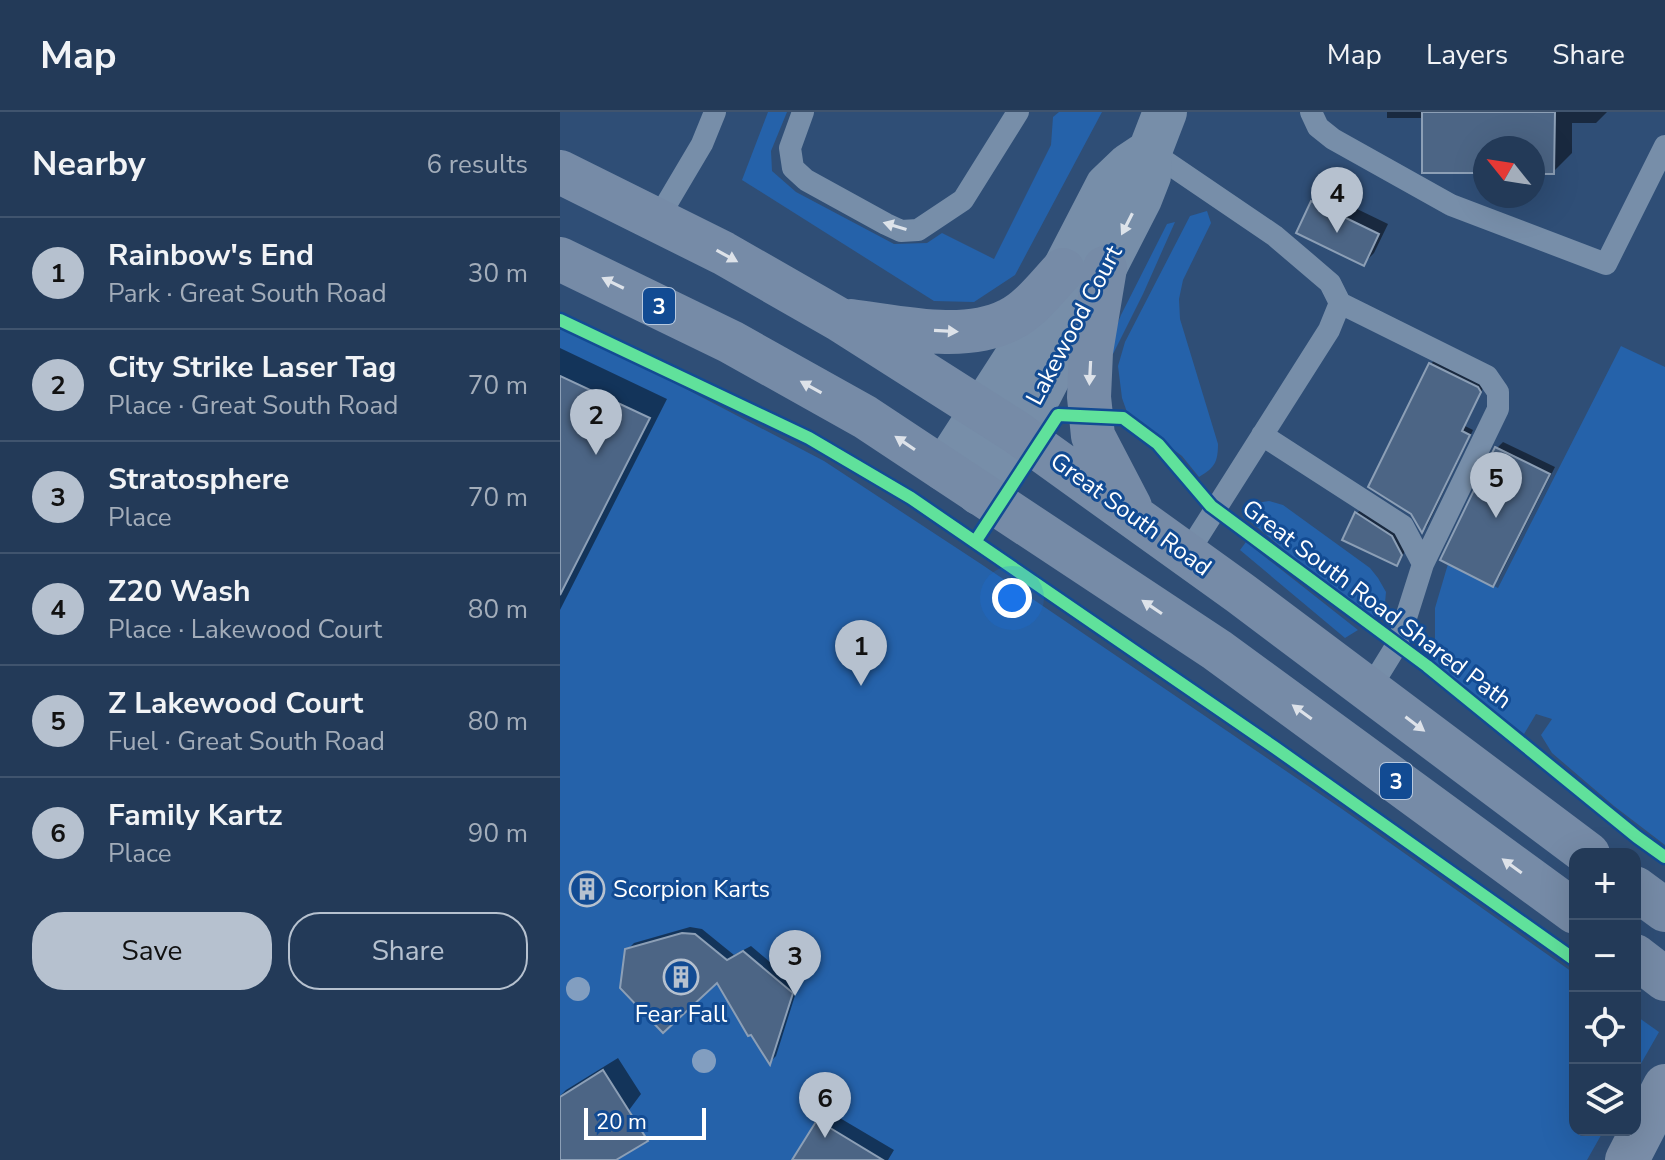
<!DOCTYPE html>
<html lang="en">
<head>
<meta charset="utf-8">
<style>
	:root { --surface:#233a58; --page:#2b415e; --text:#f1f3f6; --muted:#a3adba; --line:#40546e; --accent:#b6c1cf }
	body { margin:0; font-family:"Nunito Sans",sans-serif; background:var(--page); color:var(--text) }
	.controls { position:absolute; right:24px; bottom:24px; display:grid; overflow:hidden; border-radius:16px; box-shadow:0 8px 32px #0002 }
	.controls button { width:72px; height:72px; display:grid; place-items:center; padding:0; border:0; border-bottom:2px solid var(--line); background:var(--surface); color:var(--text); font:40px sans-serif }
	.compass { position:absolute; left:913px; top:24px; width:72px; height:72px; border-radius:50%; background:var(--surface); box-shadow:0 8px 32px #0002; rotate:300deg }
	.scale { position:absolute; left:24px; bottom:20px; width:122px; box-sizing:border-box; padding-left:8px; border:4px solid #fff; border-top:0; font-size:22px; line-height:28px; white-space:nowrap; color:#fff; -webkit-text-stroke:6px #124b93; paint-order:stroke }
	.you { position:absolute; left:452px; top:486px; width:28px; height:28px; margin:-20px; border:6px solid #fff; border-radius:50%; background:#1a73e8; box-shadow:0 0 0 12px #1a73e833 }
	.badge { display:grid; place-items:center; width:52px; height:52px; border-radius:50%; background:var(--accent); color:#111; font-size:26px; font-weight:700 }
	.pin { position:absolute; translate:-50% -66px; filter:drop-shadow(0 2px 4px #0008) }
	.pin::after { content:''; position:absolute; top:42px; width:28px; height:24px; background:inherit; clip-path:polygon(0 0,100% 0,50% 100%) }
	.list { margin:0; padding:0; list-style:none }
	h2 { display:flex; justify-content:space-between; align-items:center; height:104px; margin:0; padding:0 32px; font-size:34px }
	h2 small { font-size:26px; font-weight:400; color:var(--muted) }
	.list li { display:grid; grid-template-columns:52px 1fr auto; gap:24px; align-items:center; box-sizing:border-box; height:112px; padding:0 32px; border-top:2px solid var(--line) }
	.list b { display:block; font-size:30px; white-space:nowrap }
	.list p { margin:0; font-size:26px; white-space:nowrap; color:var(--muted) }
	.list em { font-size:26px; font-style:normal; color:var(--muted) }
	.actions { display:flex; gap:16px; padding:24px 32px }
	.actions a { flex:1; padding:18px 0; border:2px solid var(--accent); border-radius:32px; text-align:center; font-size:28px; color:var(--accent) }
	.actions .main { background:var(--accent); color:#111 }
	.icon { flex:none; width:44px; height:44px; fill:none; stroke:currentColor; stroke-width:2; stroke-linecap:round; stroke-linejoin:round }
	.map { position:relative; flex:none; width:1105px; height:1048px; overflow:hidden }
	header { display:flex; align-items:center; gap:48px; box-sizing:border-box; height:112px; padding:0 40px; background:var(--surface); border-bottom:2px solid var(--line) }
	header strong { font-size:38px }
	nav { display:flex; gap:44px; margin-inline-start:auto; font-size:28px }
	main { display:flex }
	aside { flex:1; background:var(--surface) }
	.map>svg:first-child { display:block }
	.green { fill:#2562aa }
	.shadow { fill:#0007 }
	.building { fill:#4c6585; stroke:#8c9fb6; stroke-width:2 }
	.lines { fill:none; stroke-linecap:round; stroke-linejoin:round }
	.lane { stroke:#778ea9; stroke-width:22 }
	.street { stroke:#778ea9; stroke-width:44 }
	.primary { stroke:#768ba7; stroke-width:44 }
	.highway { stroke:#7a8ea9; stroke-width:44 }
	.cycleway-casing { stroke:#124b93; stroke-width:17 }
	.cycleway { stroke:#60e19b; stroke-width:12 }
	.tree { fill:#829ec0 }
	.oneway { fill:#dde3ea }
	.oneway2 { fill:#dde2e9 }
	.labels { text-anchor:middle; stroke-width:6; stroke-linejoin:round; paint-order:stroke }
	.shield { fill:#124b93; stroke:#b8c9df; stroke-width:2 }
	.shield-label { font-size:22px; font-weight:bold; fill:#fff }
	.street-label { font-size:24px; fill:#fff; stroke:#124b93 }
	.poi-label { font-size:24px; fill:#fff; stroke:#124b93; text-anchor:start }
</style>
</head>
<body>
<header>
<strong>Map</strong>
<nav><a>Map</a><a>Layers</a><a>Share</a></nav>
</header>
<main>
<aside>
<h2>Nearby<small>6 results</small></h2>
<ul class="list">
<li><span class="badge">1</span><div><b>Rainbow's End</b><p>Park · Great South Road</p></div><em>30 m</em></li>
<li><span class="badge">2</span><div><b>City Strike Laser Tag</b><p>Place · Great South Road</p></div><em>70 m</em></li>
<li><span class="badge">3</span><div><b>Stratosphere</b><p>Place</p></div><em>70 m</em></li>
<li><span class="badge">4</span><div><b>Z20 Wash</b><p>Place · Lakewood Court</p></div><em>80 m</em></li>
<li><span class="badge">5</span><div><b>Z Lakewood Court</b><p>Fuel · Great South Road</p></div><em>80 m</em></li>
<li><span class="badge">6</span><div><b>Family Kartz</b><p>Place</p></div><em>90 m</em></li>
</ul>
<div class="actions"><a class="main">Save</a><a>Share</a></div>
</aside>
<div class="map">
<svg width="1105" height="1048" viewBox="0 0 1105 1048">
	<rect width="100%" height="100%" fill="#2f4e76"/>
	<path class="green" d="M208 0H227L211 39 212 59 236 80 334 132 367 131 382 121 434 147 491 33 493 5 499 0H542L455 163 414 190 374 189 182 68Z
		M647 99 651 111 623 168 619 187 620 207 658 332C658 351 654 356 639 365L622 344 568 303 562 286 558 254 565 230 630 104Z
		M615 110 583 182 553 242 547 237 561 203 607 112Z
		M0 217 107 267 264 349 421 452 782 697 1015 862V1018H1044L1027 1048H0Z
		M1061 234 1105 255V733L1054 694 992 641 981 623 992 607 976 602 964 622 870 548 875 532V496L888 452 938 476Z
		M709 389 723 393 810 456 818 466 826 480 825 491 814 506 739 450 686 406 696 391Z
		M686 430 798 518 785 526 680 438Z
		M1075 903 1099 920 1075 962Z"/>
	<path class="shadow" d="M827 0H1047L1036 11H1012V41L993 60H973V36H925V59L864 6H827Z
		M762 80 828 112 814 141 804 151 752 90Z
		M0 236 107 287 0 498Z
		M875 247 924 274 905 314 913 318 867 414 863 418 852 401 871 252Z
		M943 330 995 355 939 466 933 472 937 336Z
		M802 397 837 419 846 437 841 447 837 452 785 427 797 401Z
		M130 815 142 817 174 843 191 834 238 874 216 944 210 950 158 868 67 838 74 831Z
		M58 946 81 982 32 1048H0V984L6 978Z
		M268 999 334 1038 328 1048H249L258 1009Z"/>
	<path class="building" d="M862 0H995L994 62H973V36H925V61H862Z
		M751 89 819 122 804 154 736 121Z
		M869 251 918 275 921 280 902 319 910 323 862 421 851 402 808 375Z
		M0 264 90 306 0 483Z
		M935 335 990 362 933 475 880 448Z
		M795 400 832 424 842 443 837 454 782 428Z
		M122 821 135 822 167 848 183 839 233 881 210 953 191 923 188 924 157 871 103 921 60 876 65 837Z
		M43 958 88 1029 56 1048H0V985Z
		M257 1008 323 1048H232Z"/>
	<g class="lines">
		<path class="lane" d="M243 0 230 36 233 56 246 68 326 112 341 119 358 118 403 88 458 0
			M751 0 758 15 773 27 891 93 1046 152 1105 34
			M590 39 715 124 770 171 780 191 769 218 627 442
			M97 108 142 32 155 0
			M780 191 927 264 938 280V297L863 452
			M702 323 843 414 863 452 838 531 809 578"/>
		<path class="street" d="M384 357 468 227 547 74 569 53 590 39
			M419 381 480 282 580 87 589 64 590 39 605 0"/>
		<path class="primary" d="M0 60 163 141 280 208 456 320 680 481 1028 742
			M0 147 171 230 305 305 657 538 1015 800
			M545 156 531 240 529 285 531 304 533 324 570 395
			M291 209C339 215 404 231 449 208 470 198 487 175 503 158
			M1075 776 1105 798
			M1075 844 1105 867"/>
		<path class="highway" d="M1067 1048 1105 974"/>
		<g class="cycleway-casing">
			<path id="cycleway" d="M0 208 249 326 351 386 714 635 1015 848
				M498 303 563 306 598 332 651 394 867 554 1077 725 1105 745
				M415 430 498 303"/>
		</g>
		<use href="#cycleway" class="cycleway"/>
	</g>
	<g class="tree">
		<circle cx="18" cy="877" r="12"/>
		<circle cx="144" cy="949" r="12"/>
		<circle cx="254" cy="988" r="12"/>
	</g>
	<defs><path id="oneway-solid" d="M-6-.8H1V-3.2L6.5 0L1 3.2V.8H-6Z" transform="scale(2)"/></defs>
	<g class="oneway">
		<use href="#oneway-solid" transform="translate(567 112) rotate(117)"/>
		<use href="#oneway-solid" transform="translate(335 114) rotate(-163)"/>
	</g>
	<g class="oneway2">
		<use href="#oneway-solid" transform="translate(167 144) rotate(29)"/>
		<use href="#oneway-solid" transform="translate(53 171) rotate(-154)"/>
		<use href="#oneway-solid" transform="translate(386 219) rotate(3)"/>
		<use href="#oneway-solid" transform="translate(530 261) rotate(93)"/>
		<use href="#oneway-solid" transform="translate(251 275) rotate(-151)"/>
		<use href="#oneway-solid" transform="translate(345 331) rotate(-146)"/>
		<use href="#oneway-solid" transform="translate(592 495) rotate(-146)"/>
		<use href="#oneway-solid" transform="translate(742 600) rotate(-144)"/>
		<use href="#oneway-solid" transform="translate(855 612) rotate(37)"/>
		<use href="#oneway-solid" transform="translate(952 754) rotate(-144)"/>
	</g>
	<defs>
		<g id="building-ring" transform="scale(1.8)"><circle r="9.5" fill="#124b93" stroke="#b6c1cf" stroke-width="1.5"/><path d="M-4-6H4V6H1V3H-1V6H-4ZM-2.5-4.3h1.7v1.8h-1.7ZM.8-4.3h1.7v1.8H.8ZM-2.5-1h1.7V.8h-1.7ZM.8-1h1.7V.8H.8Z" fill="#b6c1cf"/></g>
	</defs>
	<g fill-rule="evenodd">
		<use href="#building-ring" x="27" y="777"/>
		<use href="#building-ring" x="121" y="865"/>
	</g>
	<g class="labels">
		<g class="shield">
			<rect x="83" y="176" width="32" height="36" rx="6"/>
			<rect x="820" y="651" width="32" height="36" rx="6"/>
		</g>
		<g class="shield-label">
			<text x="99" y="202">3</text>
			<text x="836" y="677">3</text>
		</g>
		<g class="street-label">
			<text transform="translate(514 213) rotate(-62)" y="8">Lakewood Court</text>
			<text transform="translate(571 402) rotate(36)" y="8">Great South Road</text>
			<text transform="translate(817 492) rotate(37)" y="8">Great South Road Shared Path</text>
		</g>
		<g class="poi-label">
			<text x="53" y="785">Scorpion Karts</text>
			<text x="121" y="910" text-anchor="middle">Fear Fall</text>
		</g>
	</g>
</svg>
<div class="controls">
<button>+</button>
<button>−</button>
<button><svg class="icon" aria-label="locate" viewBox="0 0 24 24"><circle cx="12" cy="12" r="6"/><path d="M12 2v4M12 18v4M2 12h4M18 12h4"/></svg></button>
<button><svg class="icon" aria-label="layers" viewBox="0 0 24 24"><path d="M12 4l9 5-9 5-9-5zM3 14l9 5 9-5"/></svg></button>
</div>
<svg class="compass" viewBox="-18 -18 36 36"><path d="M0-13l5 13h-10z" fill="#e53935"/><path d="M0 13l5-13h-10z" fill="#a3adba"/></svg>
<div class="scale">20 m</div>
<div class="you"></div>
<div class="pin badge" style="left:301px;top:574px">1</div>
<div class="pin badge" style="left:36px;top:343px">2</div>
<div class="pin badge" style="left:235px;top:884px">3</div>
<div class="pin badge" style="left:777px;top:121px">4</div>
<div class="pin badge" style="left:936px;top:406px">5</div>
<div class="pin badge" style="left:265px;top:1026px">6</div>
</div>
</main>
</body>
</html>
